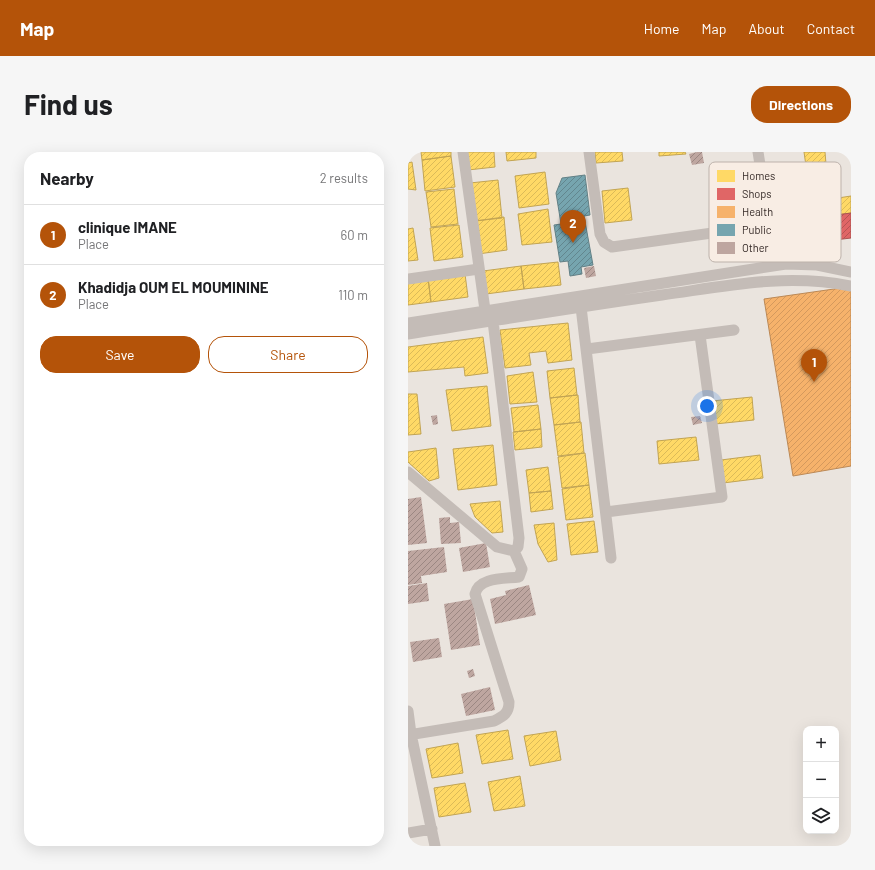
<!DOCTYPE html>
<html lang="en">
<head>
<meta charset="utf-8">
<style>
	:root { --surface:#fff; --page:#f6f6f6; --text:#202124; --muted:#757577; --line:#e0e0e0; --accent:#b45309 }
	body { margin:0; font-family:Barlow,sans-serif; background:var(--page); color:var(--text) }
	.controls { position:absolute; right:12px; bottom:12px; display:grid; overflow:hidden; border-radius:8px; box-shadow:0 4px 16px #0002 }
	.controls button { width:36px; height:36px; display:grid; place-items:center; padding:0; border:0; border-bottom:1px solid var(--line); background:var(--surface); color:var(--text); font:20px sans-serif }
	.you { position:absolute; left:299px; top:254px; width:14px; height:14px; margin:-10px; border:3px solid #fff; border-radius:50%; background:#1a73e8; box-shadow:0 0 0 6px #1a73e833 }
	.badge { display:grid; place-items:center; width:26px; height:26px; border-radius:50%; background:var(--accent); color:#fff; font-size:13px; font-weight:700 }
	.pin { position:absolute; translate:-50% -33px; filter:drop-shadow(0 1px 2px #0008) }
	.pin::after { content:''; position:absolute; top:21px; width:14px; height:12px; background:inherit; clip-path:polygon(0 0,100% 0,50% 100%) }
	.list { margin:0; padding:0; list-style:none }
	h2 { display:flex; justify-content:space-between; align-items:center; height:52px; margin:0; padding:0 16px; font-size:17px }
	h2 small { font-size:13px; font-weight:400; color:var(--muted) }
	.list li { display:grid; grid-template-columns:26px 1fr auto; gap:12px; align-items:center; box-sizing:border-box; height:60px; padding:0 16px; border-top:1px solid var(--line) }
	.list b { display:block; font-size:15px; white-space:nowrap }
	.list p { margin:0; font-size:13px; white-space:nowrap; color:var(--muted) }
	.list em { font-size:13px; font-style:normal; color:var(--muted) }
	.actions { display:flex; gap:8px; padding:12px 16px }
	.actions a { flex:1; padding:9px 0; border:1px solid var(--accent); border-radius:16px; text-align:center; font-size:14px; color:var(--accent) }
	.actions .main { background:var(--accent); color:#fff }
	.icon { flex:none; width:22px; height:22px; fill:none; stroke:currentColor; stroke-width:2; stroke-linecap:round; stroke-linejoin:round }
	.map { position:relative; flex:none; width:443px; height:694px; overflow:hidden; border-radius:16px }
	header { display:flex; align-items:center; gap:24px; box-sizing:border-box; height:56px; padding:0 20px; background:var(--accent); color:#fff }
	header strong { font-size:19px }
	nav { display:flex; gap:22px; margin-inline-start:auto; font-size:14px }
	.intro { display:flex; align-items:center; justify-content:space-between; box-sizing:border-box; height:96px; padding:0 24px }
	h1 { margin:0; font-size:28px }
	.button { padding:10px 18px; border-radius:16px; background:var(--accent); color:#fff; font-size:14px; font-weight:700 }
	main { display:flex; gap:24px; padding:0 24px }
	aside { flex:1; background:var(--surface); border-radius:16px; box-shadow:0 4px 16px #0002 }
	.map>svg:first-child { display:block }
	.homes { fill:url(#homes-hatch); stroke:#c2a453 }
	.shops { fill:url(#shops-hatch); stroke:#ac5453 }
	.health { fill:url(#health-hatch); stroke:#bc8956 }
	.public { fill:url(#public-hatch); stroke:#628086 }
	.building { fill:url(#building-hatch) }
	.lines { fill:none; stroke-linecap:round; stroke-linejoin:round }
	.street { stroke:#c4bcb7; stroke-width:11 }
	.key { fill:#f8ede4; stroke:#bdb2ab; stroke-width:1 }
	.key-label { font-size:11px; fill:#342926 }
</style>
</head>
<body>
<header>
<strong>Map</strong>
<nav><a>Home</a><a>Map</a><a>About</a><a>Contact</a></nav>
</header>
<div class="intro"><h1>Find us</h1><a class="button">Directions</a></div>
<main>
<aside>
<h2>Nearby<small>2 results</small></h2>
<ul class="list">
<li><span class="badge">1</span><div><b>clinique IMANE</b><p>Place</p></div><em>60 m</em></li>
<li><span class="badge">2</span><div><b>Khadidja OUM EL MOUMININE</b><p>Place</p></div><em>110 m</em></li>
</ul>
<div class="actions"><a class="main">Save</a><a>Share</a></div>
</aside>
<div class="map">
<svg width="443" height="694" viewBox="0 0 443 694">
	<defs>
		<pattern id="homes-hatch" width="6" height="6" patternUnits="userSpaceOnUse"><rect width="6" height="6" fill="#ffd966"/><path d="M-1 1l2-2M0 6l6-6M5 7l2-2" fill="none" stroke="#dbba58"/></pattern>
		<pattern id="shops-hatch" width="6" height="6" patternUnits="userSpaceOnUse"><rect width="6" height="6" fill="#e06666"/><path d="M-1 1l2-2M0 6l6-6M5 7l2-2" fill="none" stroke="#b65454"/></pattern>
		<pattern id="health-hatch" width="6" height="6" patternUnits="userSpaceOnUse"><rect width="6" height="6" fill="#f6b26b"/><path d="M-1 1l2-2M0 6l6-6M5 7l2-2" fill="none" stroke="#d4995d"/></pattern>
		<pattern id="public-hatch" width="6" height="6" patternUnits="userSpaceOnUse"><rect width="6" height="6" fill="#76a5af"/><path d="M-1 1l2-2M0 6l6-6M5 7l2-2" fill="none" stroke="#62868e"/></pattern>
		<pattern id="building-hatch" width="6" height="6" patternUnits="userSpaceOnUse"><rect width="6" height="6" fill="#bea6a0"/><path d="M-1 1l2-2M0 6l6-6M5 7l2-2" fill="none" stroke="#9b8782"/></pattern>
	</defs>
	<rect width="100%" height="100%" fill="#eae4de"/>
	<path class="homes" d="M13 0H43V4L14 8Z
		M58 0H86L87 15 60 18Z
		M98 0H128V6L99 9Z
		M187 0H214L215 9 188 11Z
		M251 0H277L278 2 251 4Z
		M396 0H417L418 12 398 14Z
		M43 4 47 35 17 39 14 8Z
		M4 10 8 38 0 37V11Z
		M137 20 141 52 111 56 107 24Z
		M90 28 94 66 67 69 62 31Z
		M220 36 224 68 197 71 194 39Z
		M46 37 50 72 23 75 18 40Z
		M443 44V61L406 66 404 50Z
		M140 57 144 90 114 93 110 62Z
		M96 65 99 98 70 102 67 69Z
		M51 73 55 105 26 109 22 76Z
		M5 76 10 108 0 109V77Z
		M150 110 153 133 116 137 113 114Z
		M113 114 116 137 78 142 75 119Z
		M57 122 60 145 23 150 20 126Z
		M20 126 23 150 0 153V129Z
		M160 171 164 208 140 211 138 199 121 201 123 213 97 216 92 178Z
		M75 185 80 221 57 224 56 215 0 220V195Z
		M166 216 169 243 142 246 139 219Z
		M125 220 129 250 102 252 99 224Z
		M79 234 83 274 44 279 38 238Z
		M0 242H9L13 282 0 283Z
		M170 243 172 270 146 273 142 246Z
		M344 245 346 268 307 272 304 249Z
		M130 253 133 277 106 280 103 256Z
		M173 270 176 301 150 304 146 273Z
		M133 277 134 295 107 298 105 280Z
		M288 285 291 308 251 312 249 289Z
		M85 293 89 333 50 338 45 297Z
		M28 296 31 326 21 329 0 310V300Z
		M177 301 181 333 154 336 150 305Z
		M352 303 355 326 315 331 313 308Z
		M140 315 143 339 121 341 118 318Z
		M181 333 185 365 158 368 154 337Z
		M143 339 145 357 123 360 121 341Z
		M92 349 95 380 84 381 67 365 62 352Z
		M186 369 190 400 163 403 159 372Z
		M146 371 149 408 140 410 130 392 126 373Z
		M100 578 105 607 74 612 68 583Z
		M148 579 153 608 122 614 116 584Z
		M50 591 55 621 24 626 18 597Z
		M112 624 117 654 86 659 80 630Z
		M57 631 63 660 31 665 26 636Z"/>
	<path class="shops" d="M443 61V86L410 90 406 66Z"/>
	<path class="health" d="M440 135 443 137V314L385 324 356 147Z"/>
	<path class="public" d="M177 23 182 63 176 64 185 113 173 115 174 122 162 124 160 109 152 110 146 73 153 72 148 41 154 26Z"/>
	<path class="building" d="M289 0H294L296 11 284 13 281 2Z
		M186 114 188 124 178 126 176 116Z
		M29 263 30 272 25 273 23 264Z
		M292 264 294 271 285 273 283 265Z
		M13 345 19 391 0 393V347Z
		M42 365V371L51 370 53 391 33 392 31 366Z
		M78 391 82 415 55 420 51 396Z
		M36 395 39 420 13 424 14 431 0 433V399Z
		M19 431 21 449 0 452V434Z
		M121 433 128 463 87 472 82 447 98 443 97 439Z
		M65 447 72 493 43 498 36 452Z
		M31 486 34 505 5 510 2 490Z
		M65 517 67 524 61 526 59 519Z
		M82 535 87 558 58 564 53 542Z"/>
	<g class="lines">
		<path class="street" d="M55 0 77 158
			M181 0 192 82 196 90 204 95 361 73
			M350 0 362 76C377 97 401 73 409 113
			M0 127 71 117
			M173 155 203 406
			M0 171 378 112 409 113 443 120
			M0 182C85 169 169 155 254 143 319 134 377 121 443 134
			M179 197 326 178
			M0 320 89 395 106 399 110 395 111 386 85 169
			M198 360 314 345 292 183
			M0 559 3 582 27 694
			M0 583 86 569C96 564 101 561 101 550L67 442C71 425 96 427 111 425L114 417 106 399
			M0 681 24 677"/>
	</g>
	<rect x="301" y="10" width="132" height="100" rx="6" class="key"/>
	<rect x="309" y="18" width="18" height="12" fill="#ffd966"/>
	<rect x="309" y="36" width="18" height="12" fill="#e06666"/>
	<rect x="309" y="54" width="18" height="12" fill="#f6b26b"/>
	<rect x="309" y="72" width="18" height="12" fill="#76a5af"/>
	<rect x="309" y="90" width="18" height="12" fill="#bea6a0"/>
	<g class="key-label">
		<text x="334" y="28">Homes</text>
		<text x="334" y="46">Shops</text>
		<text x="334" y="64">Health</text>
		<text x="334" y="82">Public</text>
		<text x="334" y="100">Other</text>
	</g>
</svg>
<div class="controls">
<button>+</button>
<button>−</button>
<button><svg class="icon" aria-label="layers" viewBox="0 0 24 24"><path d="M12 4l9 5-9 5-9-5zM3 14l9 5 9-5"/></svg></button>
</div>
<div class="you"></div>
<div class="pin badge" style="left:406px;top:230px">1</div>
<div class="pin badge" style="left:165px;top:91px">2</div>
</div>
</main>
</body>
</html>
